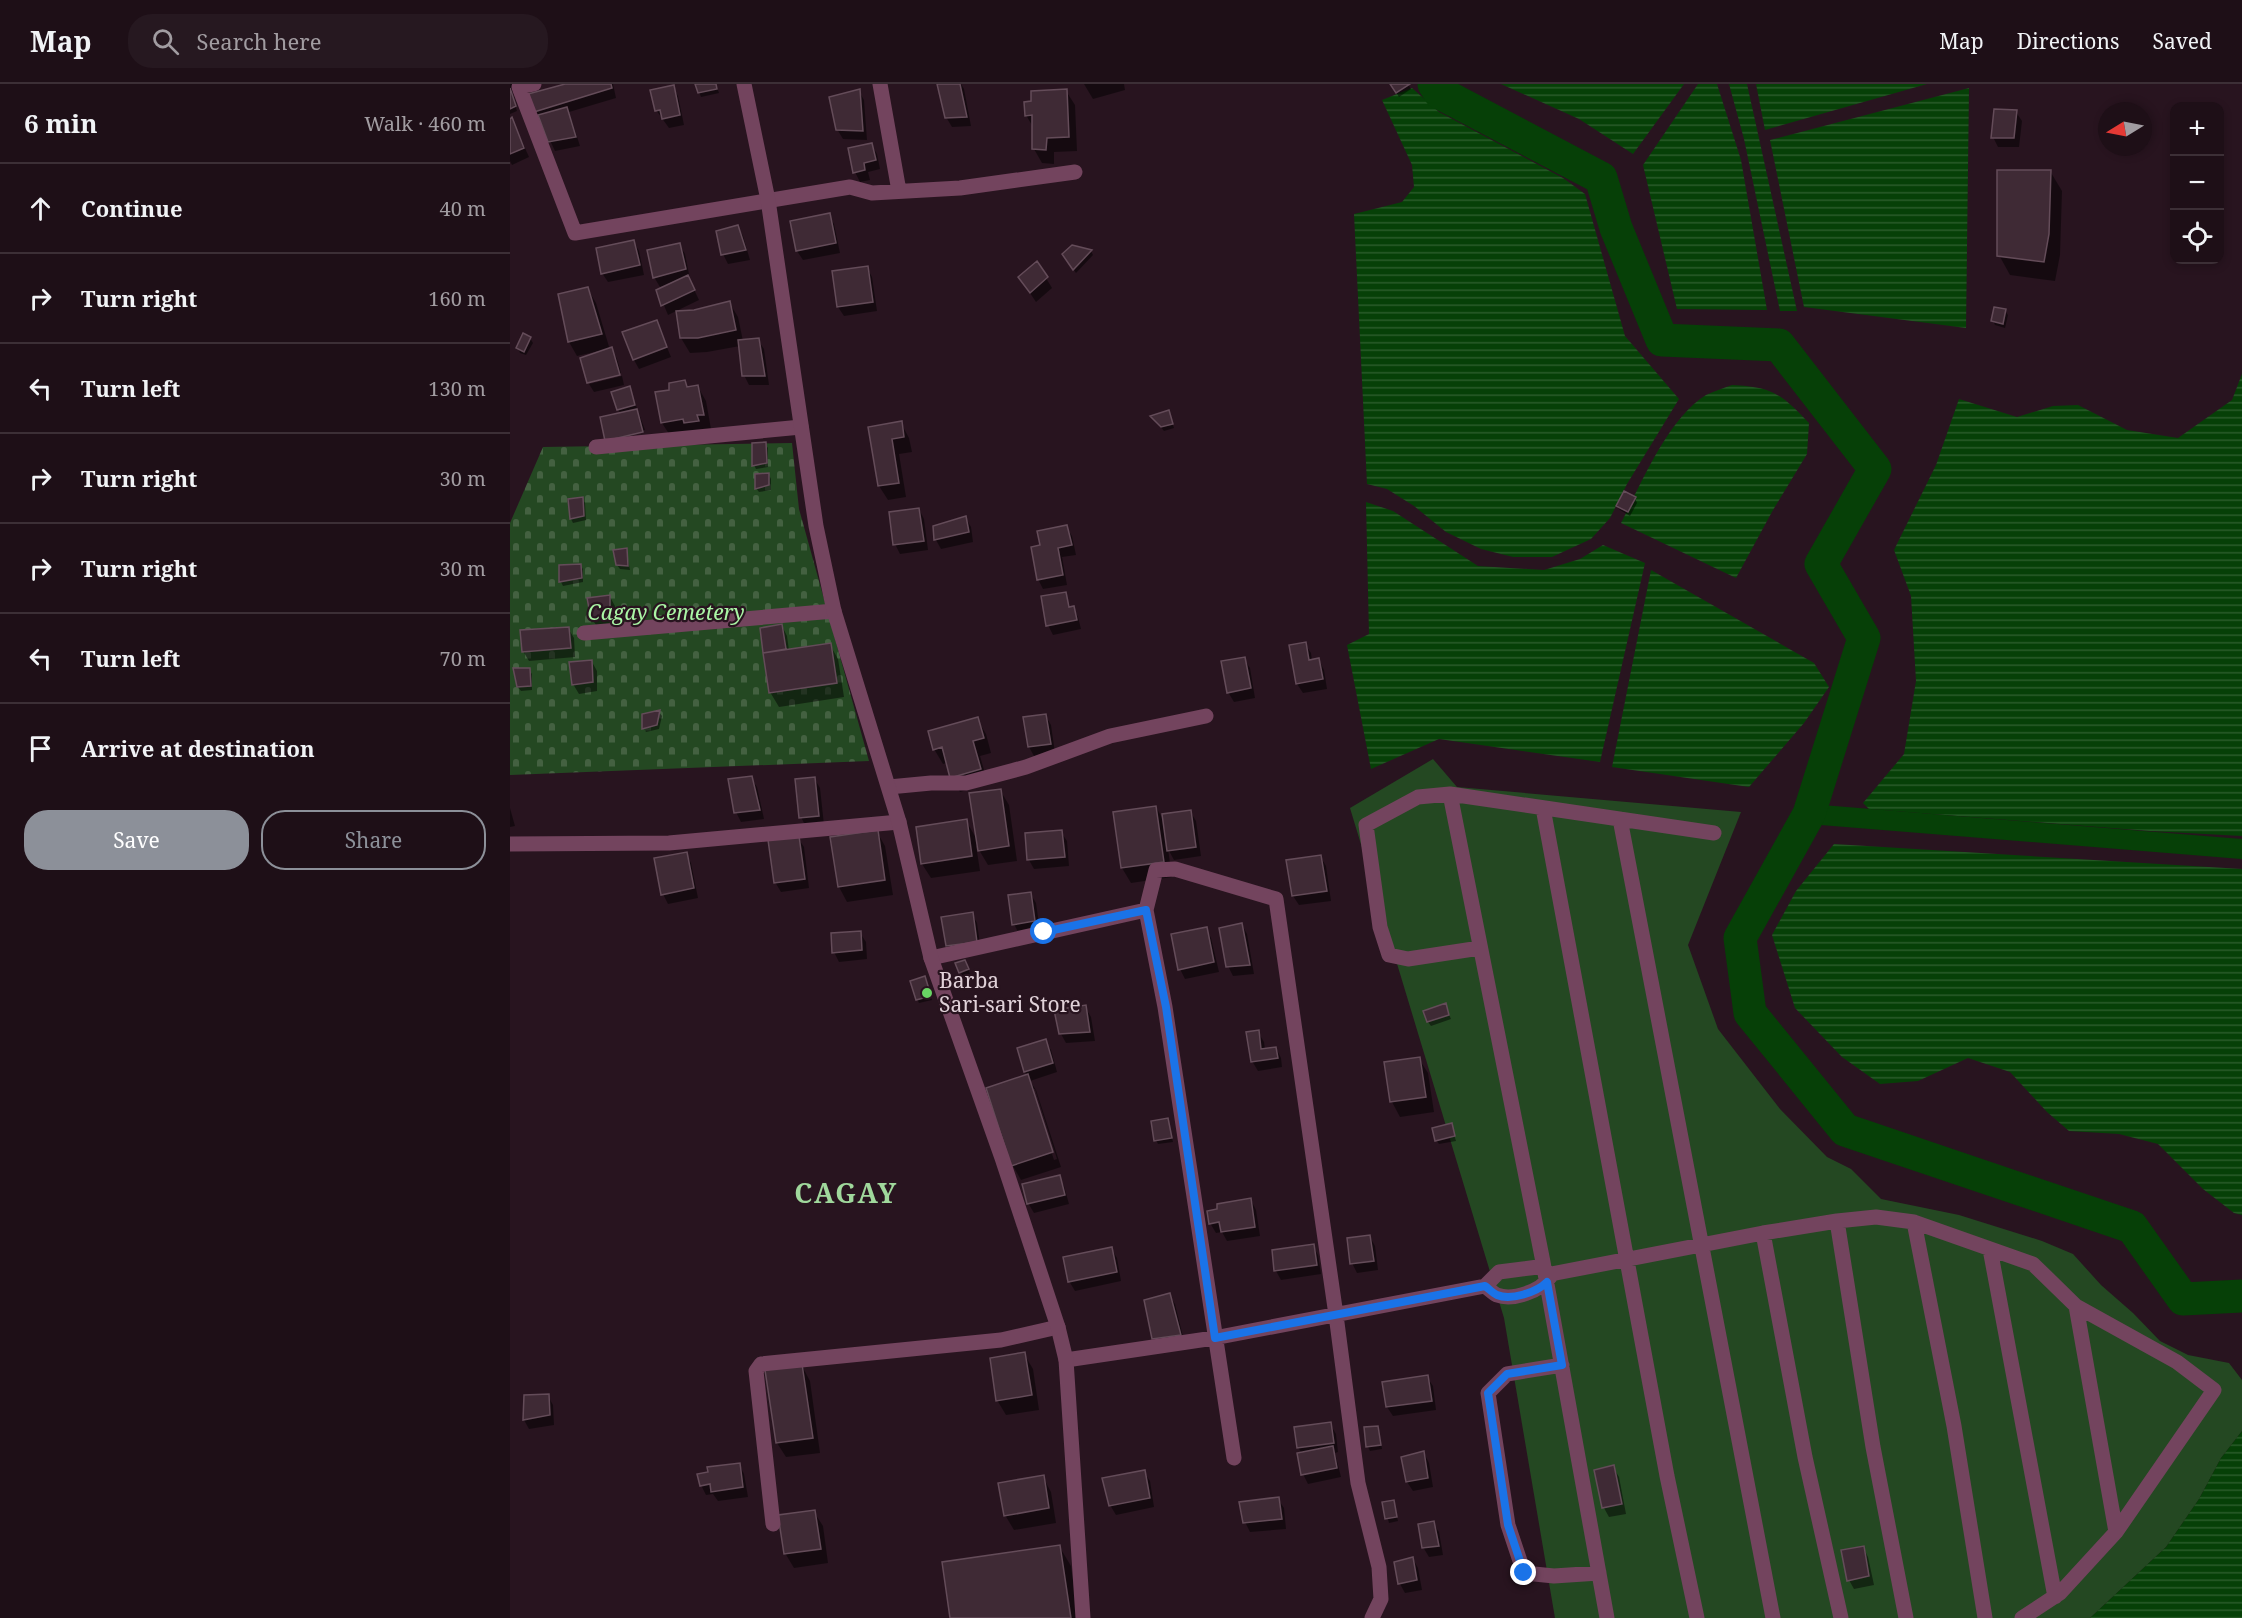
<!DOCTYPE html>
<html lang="en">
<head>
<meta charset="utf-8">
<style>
	:root { --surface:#1e0f17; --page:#261820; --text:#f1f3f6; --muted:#a19ca1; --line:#3c2f36; --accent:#8c9099 }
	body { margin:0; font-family:"Noto Serif",serif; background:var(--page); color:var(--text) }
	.controls { position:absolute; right:18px; top:18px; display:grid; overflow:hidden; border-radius:12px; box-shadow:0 3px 9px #0003 }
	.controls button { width:54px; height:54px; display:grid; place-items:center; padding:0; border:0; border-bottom:2px solid var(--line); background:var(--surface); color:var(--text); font:30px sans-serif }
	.compass { position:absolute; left:1588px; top:18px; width:54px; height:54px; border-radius:50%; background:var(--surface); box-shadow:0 3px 9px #0003; rotate:260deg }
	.stop { position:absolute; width:18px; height:18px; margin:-14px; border:4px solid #1a73e8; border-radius:50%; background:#fff }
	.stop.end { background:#1a73e8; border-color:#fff; box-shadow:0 2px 6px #0008 }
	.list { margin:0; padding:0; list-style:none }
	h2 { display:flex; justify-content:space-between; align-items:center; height:78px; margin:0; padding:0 24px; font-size:26px }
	h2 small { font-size:20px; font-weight:400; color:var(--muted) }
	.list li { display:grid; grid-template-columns:39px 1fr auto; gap:18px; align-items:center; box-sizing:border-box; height:90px; padding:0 24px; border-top:2px solid var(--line) }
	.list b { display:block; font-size:22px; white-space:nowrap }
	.list em { font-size:20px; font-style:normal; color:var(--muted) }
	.actions { display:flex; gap:12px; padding:18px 24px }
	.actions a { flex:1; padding:14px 0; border:2px solid var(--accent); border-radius:24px; text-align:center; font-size:21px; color:var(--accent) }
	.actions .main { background:var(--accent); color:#fff }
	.icon { flex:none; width:33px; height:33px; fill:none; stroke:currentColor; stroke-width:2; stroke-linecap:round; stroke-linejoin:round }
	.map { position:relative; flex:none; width:1732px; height:1534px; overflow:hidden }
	header { display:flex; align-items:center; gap:36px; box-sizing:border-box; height:84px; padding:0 30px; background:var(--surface); border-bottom:2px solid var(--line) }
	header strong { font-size:28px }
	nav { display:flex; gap:33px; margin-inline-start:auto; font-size:21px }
	.search { width:420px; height:54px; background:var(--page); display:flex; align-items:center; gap:15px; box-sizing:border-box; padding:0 21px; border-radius:24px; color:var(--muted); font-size:22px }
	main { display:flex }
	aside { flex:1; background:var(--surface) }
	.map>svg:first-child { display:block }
	.green { fill:#244822 }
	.cemetery { fill:url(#cemetery-stones) }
	.water { fill:url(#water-rules) }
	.shadow { fill:#0007; fill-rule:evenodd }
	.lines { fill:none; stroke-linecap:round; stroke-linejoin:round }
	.canal { stroke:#064007; stroke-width:20 }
	.river { stroke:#064007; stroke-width:33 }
	.building { fill:#3f2a35; stroke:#644c59; stroke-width:1.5 }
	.minor { stroke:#73445e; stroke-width:15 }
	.tertiary { stroke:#73445e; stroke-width:15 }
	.route { stroke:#1a73e8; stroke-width:8 }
	.poi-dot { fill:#69d464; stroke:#28141f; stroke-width:2 }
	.labels { text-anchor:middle; stroke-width:4.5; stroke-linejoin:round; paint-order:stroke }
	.park-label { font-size:21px; font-style:italic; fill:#aaf6a5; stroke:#28141f }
	.poi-label { font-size:21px; fill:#e0d1d8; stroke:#28141f; text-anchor:start }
	.district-label { font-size:27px; font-weight:bold; letter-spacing:1.5px; fill:#a0d89c; stroke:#28141f }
</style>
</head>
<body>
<header>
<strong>Map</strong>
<div class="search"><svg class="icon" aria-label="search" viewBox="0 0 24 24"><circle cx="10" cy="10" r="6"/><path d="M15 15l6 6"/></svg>Search here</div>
<nav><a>Map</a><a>Directions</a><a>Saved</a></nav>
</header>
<main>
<aside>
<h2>6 min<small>Walk · 460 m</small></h2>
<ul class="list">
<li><svg class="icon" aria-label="ahead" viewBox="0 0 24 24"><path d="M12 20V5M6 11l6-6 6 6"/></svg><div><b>Continue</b></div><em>40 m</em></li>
<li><svg class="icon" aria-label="right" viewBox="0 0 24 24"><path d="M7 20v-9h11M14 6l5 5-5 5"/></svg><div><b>Turn right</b></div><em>160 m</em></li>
<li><svg class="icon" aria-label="left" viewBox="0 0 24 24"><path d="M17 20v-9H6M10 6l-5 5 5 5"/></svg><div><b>Turn left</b></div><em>130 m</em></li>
<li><svg class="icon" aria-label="right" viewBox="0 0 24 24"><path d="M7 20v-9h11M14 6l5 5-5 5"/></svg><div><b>Turn right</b></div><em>30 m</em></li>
<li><svg class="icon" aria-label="right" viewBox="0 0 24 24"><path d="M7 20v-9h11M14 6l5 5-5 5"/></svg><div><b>Turn right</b></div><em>30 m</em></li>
<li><svg class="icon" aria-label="left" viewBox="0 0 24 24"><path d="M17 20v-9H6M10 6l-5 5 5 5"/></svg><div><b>Turn left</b></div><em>70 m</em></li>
<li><svg class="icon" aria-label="arrive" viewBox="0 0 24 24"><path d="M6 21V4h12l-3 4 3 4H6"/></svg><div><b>Arrive at destination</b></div></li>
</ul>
<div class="actions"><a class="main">Save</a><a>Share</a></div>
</aside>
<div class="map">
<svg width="1732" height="1534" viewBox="0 0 1732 1534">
	<defs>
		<pattern id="cemetery-stones" width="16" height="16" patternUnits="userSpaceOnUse" patternTransform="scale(1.5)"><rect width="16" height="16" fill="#244822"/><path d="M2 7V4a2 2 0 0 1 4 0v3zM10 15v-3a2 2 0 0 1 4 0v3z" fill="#446141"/></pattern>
		<pattern id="water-rules" width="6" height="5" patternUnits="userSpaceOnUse" patternTransform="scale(1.5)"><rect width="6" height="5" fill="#064007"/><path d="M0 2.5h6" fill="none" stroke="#2a5b2a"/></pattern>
	</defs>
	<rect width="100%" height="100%" fill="#28141f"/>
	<path class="green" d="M923 675 947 703 1231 728 1178 861 1208 945 1270 1025 1317 1073 1341 1085 1371 1115 1449 1131 1532 1157 1563 1170 1591 1201 1623 1229 1650 1257 1678 1271 1719 1279 1732 1296V1347L1711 1374 1689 1415 1656 1463 1580 1534H1045L994 1234 840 724Z"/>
	<path class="cemetery" d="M282 359 289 425 359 677 0 691V439L33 363Z"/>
	<path class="water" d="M991 0H1174L1123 70 1069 35Z
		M1188 0H1207L1231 76 1257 226 1167 225 1133 81Z
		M1219 0H1237L1287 227H1270L1234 55Z
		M1246 0H1417L1255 46Z
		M902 4 929 28 1053 94 1075 110 1115 252 1169 315 1117 400 1100 434 1081 455 1042 473H1003L971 465 936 448 904 422 877 405 857 400 844 130 892 118 904 103 902 81 872 16Z
		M1459 4 1456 244 1294 223 1260 56Z
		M1732 290V752L1640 747 1359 725 1353 719 1394 670 1406 597 1401 512 1384 466 1426 381 1449 315 1507 333 1543 322 1568 321 1617 346 1668 354 1722 316Z
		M1222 301C1263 303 1271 310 1299 339L1297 370 1263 426 1226 494 1111 439C1131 400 1158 334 1196 311 1204 307 1214 304 1222 301Z
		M856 418 883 427 968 482 1034 486 1070 475 1093 461 1135 479 1090 678 929 655 861 685 837 561 859 550Z
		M1141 486 1304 579 1319 603 1294 639 1239 703 1102 683Z
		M1324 760 1732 785V1131L1724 1129 1693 1105 1648 1060 1609 1050 1559 1047 1537 1028 1500 988 1458 974 1408 997 1370 1000 1332 973 1285 924 1262 851 1286 807Z
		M1732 1347V1534H1580L1656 1463 1689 1415 1711 1374Z"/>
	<path class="shadow" d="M0 0H14L15 3 1 8 7 27 0 30Z
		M61 0H103L106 14 59 28 70 62 45 67 26 27Z
		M186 0H206L209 9 191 13Z
		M429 0H451L454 5 461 42 442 43 436 33Z
		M574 0H614L615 6 583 15Z
		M881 0H898L901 5 889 13Z
		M163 3 168 12 174 41 159 44 146 26Z
		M349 7 354 16 357 56 333 55 327 45Z
		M556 7 565 21 567 67 544 68V80L532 79 524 65 523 43 516 31Z
		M1506 28 1512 37 1509 63H1488L1483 53Z
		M2 35 19 73 2 81 0 77V36Z
		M361 60 367 70 370 85 358 88 360 96 350 98 345 88Z
		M1540 87 1552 107 1550 171 1545 197 1500 191 1489 171Z
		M319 131 324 140 330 169 293 176 287 167Z
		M228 143 233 152 240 176 218 180 213 170Z
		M124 158 129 167 134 191 98 198 92 189Z
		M169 160 175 170 180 195H179L189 216 158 231 148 207 157 202V201L150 203 144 193Z
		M581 167 583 171 566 189 554 171Z
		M527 179 542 204 526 218 510 194Z
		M357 184 362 193 367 227 334 232 328 223Z
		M77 204 86 219 100 266 102 265 107 275 111 289 78 297 89 267 67 272 59 258Z
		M219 218 228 233 233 257 248 256 254 265 259 301H239L234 291 230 262 197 268 180 269 171 254 184 227Z
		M1495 227 1498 231 1495 244 1485 241 1483 237Z
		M146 237 161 273 129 285 124 276Z
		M20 254 23 259 16 271 10 269 8 264Z
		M112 292 114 301 84 308 79 300Z
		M174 298 178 304 188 303 196 317 201 345 161 353 152 339 146 310 160 307Z
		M121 308 135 346 97 355 111 330 108 325Z
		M660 332 664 344 654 347 642 333Z
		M391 339 399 354 402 368 389 370 396 413 378 416 369 402 359 344Z
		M255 360 258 364V383L246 385 244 381Z
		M259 391 261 395V406L249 408 246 404Z
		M72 414 75 419 76 436 63 439 61 435Z
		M1125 414 1127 419 1120 432 1110 426 1107 422Z
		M409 425 414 435 418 466 390 470 385 460Z
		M455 433 461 443 463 458 431 465 426 456 424 443Z
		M556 443 562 452 566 471 552 473 557 501 533 505 528 495 532 462Z
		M116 466 120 486 110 485 107 481Z
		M70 481 73 485V498L53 502 51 498 50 483Z
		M555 509 561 524 563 523 568 533 571 545 543 551 538 541Z
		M100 513 105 522V540L88 544 82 535Z
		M272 542 277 552 279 567 320 561 328 575 334 613 269 623 260 608 251 545Z
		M58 544 64 554 65 573 19 577 13 567Z
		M795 560 801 569 802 577 809 576 814 586 817 605 793 609 787 600Z
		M734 575 740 584 745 614 724 618 718 608Z
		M82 578 87 587V607L69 610 63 600Z
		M19 586 22 590V606L11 607 8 603Z
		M149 628 152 632 149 645 136 648 134 644Z
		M535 631 541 641 545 669 524 672 519 663Z
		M467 635 476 650 481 669 470 672 478 700 450 708 441 693 437 679 433 680 424 665Z
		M241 694 247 703 254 735 231 738 226 728Z
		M304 694 310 704 314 741 296 743 291 733Z
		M490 706 499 721 507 777 478 781 466 761 470 787 421 794 412 780 456 737 468 757Z
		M646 723 655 739 680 727 686 737 691 772 664 776 658 765 662 793 621 799 612 784 604 730Z
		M0 724 5 742 0 743Z
		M367 748 375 762 383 811 337 818 329 803 322 754Z
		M551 748 557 757 559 782 524 785 519 776Z
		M288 754 294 763 299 804 271 808 265 798Z
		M176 769 181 779 188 814 158 820 153 810Z
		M810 772 816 782 821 817 789 821 783 812Z
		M520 809 526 819 530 847 509 850 504 840Z
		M462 830 467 839 471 867 443 871 437 862Z
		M732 841 737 850 744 890 723 892 718 882Z
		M696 844 701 854 709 888 675 895 670 885Z
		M350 849 356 858 357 875 329 878 324 868Z
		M447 880 457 882 460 890 453 893Z
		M416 898 422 916 409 919 407 915Z
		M935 921 941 935 921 942 918 938Z
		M575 923 581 933 585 957 556 959 551 950Z
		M748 948 754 958 755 966 766 964 771 974 772 983 748 987 742 977Z
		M535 957 541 966 547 988 520 997 526 1006 551 1083 511 1096 503 1082 478 1005 517 992 515 987ZM521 1005H525L547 1075 544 1076Z
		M909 975 918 989 924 1028 890 1033 882 1018 876 979Z
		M657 1035 663 1058 648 1060 646 1056Z
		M941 1041 946 1057 929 1060 926 1056Z
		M549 1093 554 1102 559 1120 524 1129 518 1119Z
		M741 1116 746 1126 750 1152 717 1157 712 1148 706 1149 700 1139Z
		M860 1153 865 1162 868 1186 847 1189 842 1179Z
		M803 1162 808 1171 811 1190 771 1196 766 1187Z
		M601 1164 607 1174 611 1197 565 1207 559 1197Z
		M659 1211 665 1220 675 1261 649 1264 644 1254Z
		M514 1270 523 1285 529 1326 496 1331 487 1316Z
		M292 1282 300 1297 310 1369 276 1373 267 1359Z
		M917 1293 923 1302 926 1326 883 1332 877 1323Z
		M16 1312H38L43 1321 44 1341 19 1345 14 1336Z
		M820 1340 826 1350 828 1368 825 1369 831 1393 798 1400 793 1390 792 1370 788 1363Z
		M868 1343 872 1365 860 1367 858 1363Z
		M914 1369 919 1379 923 1403 903 1407 897 1398Z
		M229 1380 234 1390 238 1413 208 1417 203 1410 196 1411 191 1401Z
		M1103 1383 1109 1393 1116 1430 1099 1433 1094 1424Z
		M634 1388 640 1397 644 1423 606 1431 600 1421Z
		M533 1393 541 1408 546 1439 504 1446 495 1431Z
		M768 1415 774 1424 776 1445 740 1448 735 1438Z
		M883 1418 888 1437 879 1439 874 1420Z
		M304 1428 313 1442 318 1479 284 1484 275 1469Z
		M923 1439 929 1448 933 1471 919 1473 913 1463Z
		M549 1462 561 1482 568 1534H442L434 1479Z
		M1353 1463 1358 1473 1364 1501 1344 1505 1339 1496Z
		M903 1475 908 1484 912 1506 895 1509 890 1500Z"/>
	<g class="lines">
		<path class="canal" d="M1299 730 1732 765"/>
		<path class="river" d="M924 0 930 9 1091 94 1106 144 1152 256 1269 261 1365 385 1311 480 1354 554 1299 730 1230 854 1240 929 1335 1046 1622 1143 1673 1215 1732 1212"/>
	</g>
	<path class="building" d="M55 0H101L102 4 24 28 18 10Z
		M185 0H206L207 5 188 9Z
		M427 0H450L457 33 435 34Z
		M880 0H900L886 9Z
		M164 1 170 31 152 35 150 26 145 27 140 6Z
		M0 4 6 22 0 25Z
		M350 5 353 47 326 46 319 13Z
		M557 5 559 53 537 54 536 66 522 65V31L515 32 514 18 521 17V7Z
		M57 23 66 53 38 58 28 31Z
		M1484 25 1507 26 1504 54H1481Z
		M2 33 14 64 0 70V35Z
		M362 59 366 76 354 79 355 86 343 89 338 64Z
		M1487 86H1541L1539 150 1534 178 1487 172Z
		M320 129 326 159 286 167 280 137Z
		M228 141 236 166 211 171 206 147Z
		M124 156 130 181 91 190 86 164Z
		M170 159 176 185 143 194 137 166Z
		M562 161 582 166 563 186 552 170Z
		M527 177 538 193 520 209 508 193Z
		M358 182 363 218 327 223 322 187Z
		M178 191 185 206 151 222 146 206Z
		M78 203 92 250 58 258 48 210Z
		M220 217 226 246 188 254H170L166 227 184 226Z
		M1484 223 1496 225 1493 240 1481 237Z
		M147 236 157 263 123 276 112 248Z
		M13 249 21 253 14 268 6 264Z
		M249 254 255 292H232L228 256Z
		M102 263 110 291 77 299 70 274Z
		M175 296 177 303 188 301 194 331H187L189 337 174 339 173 335 151 339 145 308 159 306V299Z
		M120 302 125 321 107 326 101 308Z
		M127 325 133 348 95 357 90 333Z
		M659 326 663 340 651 343 640 332Z
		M392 337 394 353 382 355 389 399 368 402 358 343Z
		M256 358 257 379 242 382V359Z
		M259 389V401L245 405V390Z
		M1114 407 1126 413 1118 428 1106 422Z
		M73 413 74 432 60 435 58 415Z
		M409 424 414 457 383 461 379 428Z
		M456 432 459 448 424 456 423 442Z
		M557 441 562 461 548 464 553 491 527 496 521 463 530 461 527 447Z
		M117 464 118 482 106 481 103 466Z
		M71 480 72 494 49 498V481Z
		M556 508 559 523 564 522 567 536 536 542 531 512Z
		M100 511V530L81 535 77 514Z
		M272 540 276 565 253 569 250 544Z
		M59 543 61 564 12 568 10 546Z
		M796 558 799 576 809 574 813 595 786 600 779 561Z
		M321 559 327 599 259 609 253 569Z
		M735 573 741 604 717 609 711 577Z
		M82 576 83 598 62 601 59 578Z
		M3 584H20L21 602 7 603Z
		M150 626 147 641 132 645V630Z
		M536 630 541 660 518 663 513 633Z
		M468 633 474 654 463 657 471 685 440 694 432 663 423 666 418 647Z
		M242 692 250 726 224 729 218 695Z
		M305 693 309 732 289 734 285 695Z
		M491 705 499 762 468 767 459 709Z
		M646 722 654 778 611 784 603 728Z
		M681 726 686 763 657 767 652 730Z
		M457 735 462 772 411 780 406 743Z
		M368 746 375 796 328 803 320 753Z
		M552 746 555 773 517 776 515 749Z
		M289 752 295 795 264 799 258 756Z
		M177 768 184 804 151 811 144 774Z
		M811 771 817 807 782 812 776 776Z
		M521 808 525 837 502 841 498 811Z
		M463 828 467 858 436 862 431 833Z
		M732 839 740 881 716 883 709 844Z
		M697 843 704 878 668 886 661 850Z
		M351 847 352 866 322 869 321 849Z
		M455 876 459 885 449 889 445 879Z
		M415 892 421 912 406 916 400 897Z
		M936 919 939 931 917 938 913 927Z
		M576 921 580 948 549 950 544 926Z
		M749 946 751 965 766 963 768 974 741 978 736 948Z
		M536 955 543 979 514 988 507 964Z
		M910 973 916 1013 880 1018 874 978Z
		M518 990 543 1068 501 1082 476 1004Z
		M658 1034 662 1054 644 1057 641 1037Z
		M942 1039 945 1052 925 1057 922 1044Z
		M550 1091 555 1111 517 1120 512 1100Z
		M741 1114 745 1143 711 1148 709 1138 699 1140 697 1127 707 1125V1120Z
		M860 1151 864 1177 840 1180 837 1154Z
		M804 1160 807 1181 764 1187 762 1166Z
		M602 1163 607 1188 558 1198 553 1173Z
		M660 1209 671 1251 642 1255 634 1216Z
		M515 1268 522 1311 486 1317 480 1274Z
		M292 1280 303 1354 266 1359 255 1286Z
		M918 1291 922 1317 876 1323 872 1298Z
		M39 1310 40 1331 13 1336 14 1311Z
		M821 1338 824 1359 787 1364 784 1343Z
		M868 1342 871 1361 856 1363 854 1343Z
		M823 1362 827 1384 791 1391 787 1369Z
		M914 1367 918 1394 896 1398 891 1373Z
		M230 1379 233 1403 201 1408 200 1400 190 1402 187 1390 198 1388 197 1383Z
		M1104 1381 1112 1420 1092 1424 1084 1386Z
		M635 1386 640 1414 599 1422 592 1394Z
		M534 1391 539 1424 494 1432 488 1399Z
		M769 1413 772 1435 733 1439 729 1418Z
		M884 1416 887 1433 875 1435 872 1418Z
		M305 1426 311 1465 274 1470 268 1431Z
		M924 1437 929 1462 912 1464 908 1440Z
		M550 1461 561 1534H440L432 1478Z
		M1354 1462 1359 1492 1337 1497 1331 1466Z
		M903 1473 907 1496 888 1500 884 1478Z"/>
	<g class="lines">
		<path class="minor" d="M24 0 9 3 65 149 340 103 362 109 450 104 565 88
			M370 0 389 107
			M86 363 291 343
			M74 549 324 527
			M379 703 421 699H456L516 683 600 652 696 632
			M940 710 1033 1178 1097 1534
			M1033 724 1157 1392 1187 1534
			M1110 735 1263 1534
			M0 760 159 759 389 738
			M970 864 898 875 879 871 870 843 856 741 908 713 940 710 1204 749
			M421 874 636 826
			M1327 1137 1363 1363 1396 1534
			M1404 1138 1444 1342 1475 1534
			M1253 1149 1295 1373 1331 1534
			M1480 1165 1545 1513
			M975 1202C979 1205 983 1209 987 1211 1003 1217 1031 1207 1040 1193
			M1566 1222 1606 1448
			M556 1276 704 1254 975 1202 989 1188 1028 1183 1041 1190 1253 1149 1327 1137 1366 1133 1404 1138 1523 1180 1566 1222 1667 1278 1704 1306 1606 1448 1550 1509 1512 1534
			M1052 1281 997 1290 978 1309 998 1441 1014 1489 1044 1492 1089 1489
			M724 1374 655 923 636 826 646 786 665 785 766 815 826 1231 848 1399 869 1483 871 1515 862 1534
			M263 1440 246 1287 251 1280 491 1256 548 1243"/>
		<path class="tertiary" d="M234 0 258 116 306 442 324 527 389 738 421 874 492 1074 548 1243 556 1276 573 1534"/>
	</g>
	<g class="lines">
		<path class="route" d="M534 848 636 826 656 923 705 1254 975 1202C979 1205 983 1209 987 1211 1001 1217 1027 1208 1037 1198L1052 1281 997 1290 978 1309 998 1441 1014 1489"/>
	</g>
	<circle class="poi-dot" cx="417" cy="909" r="6"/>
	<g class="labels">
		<g class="park-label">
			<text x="156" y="536">Cagay Cemetery</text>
		</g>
		<g class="poi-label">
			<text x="429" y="904">Barba<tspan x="429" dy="24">Sari-sari Store</tspan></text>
		</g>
		<g class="district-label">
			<text x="336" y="1119">CAGAY</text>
		</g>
	</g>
</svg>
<div class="controls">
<button>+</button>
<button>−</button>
<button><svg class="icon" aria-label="locate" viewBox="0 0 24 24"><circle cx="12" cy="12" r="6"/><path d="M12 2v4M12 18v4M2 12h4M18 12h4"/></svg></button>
</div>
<svg class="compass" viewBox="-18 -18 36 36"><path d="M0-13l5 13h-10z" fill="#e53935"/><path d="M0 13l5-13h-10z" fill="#a19ca1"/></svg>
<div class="stop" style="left:534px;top:848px"></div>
<div class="stop end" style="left:1014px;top:1489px"></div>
</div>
</main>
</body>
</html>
